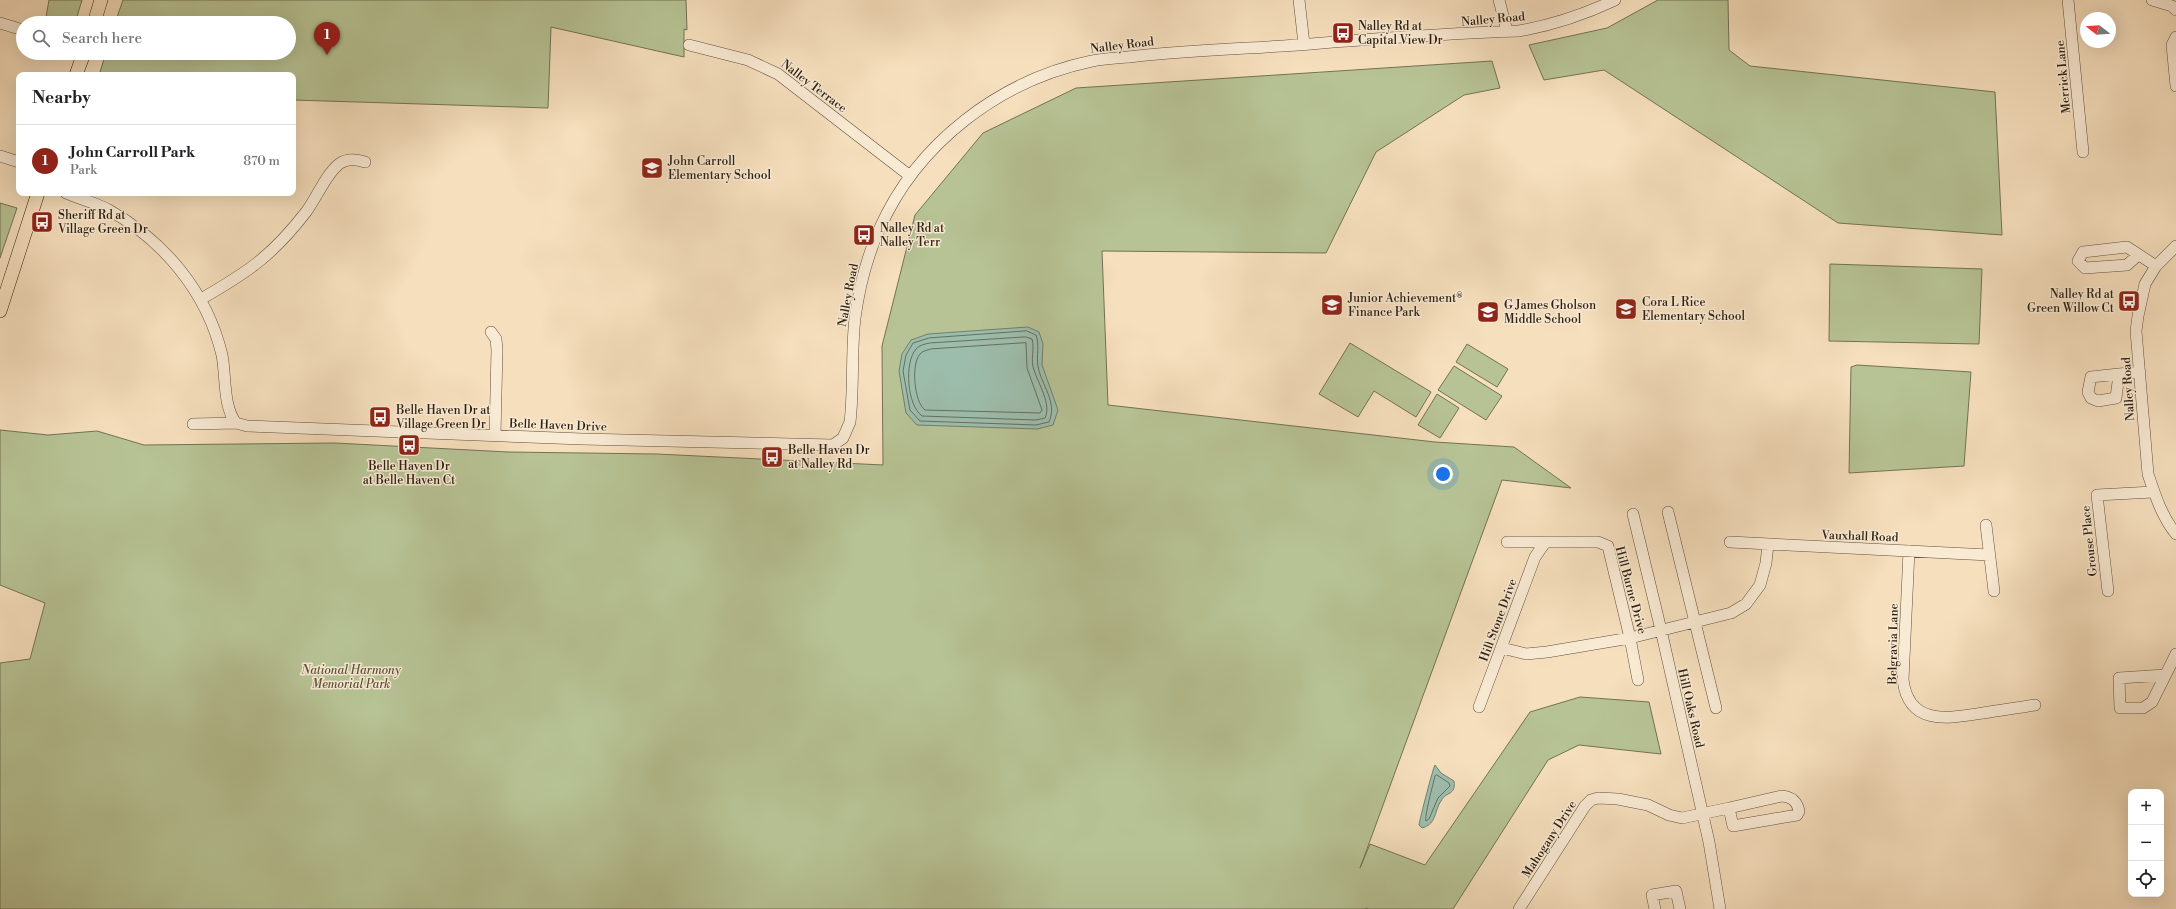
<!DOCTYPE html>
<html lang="en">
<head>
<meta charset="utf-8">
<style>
	:root { --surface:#fff; --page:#f6f6f6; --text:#202124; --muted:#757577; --line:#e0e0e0; --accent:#8f2418 }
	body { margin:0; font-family:"Libre Bodoni",serif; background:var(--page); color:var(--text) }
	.controls { position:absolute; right:12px; bottom:12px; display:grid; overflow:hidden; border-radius:8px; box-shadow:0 4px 16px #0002 }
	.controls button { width:36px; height:36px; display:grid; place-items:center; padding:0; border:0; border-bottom:1px solid var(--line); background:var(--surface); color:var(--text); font:20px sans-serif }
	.compass { position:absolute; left:2080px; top:12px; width:36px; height:36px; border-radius:50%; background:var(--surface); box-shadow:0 4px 16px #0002; rotate:287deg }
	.you { position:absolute; left:1443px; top:474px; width:14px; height:14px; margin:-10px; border:3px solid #fff; border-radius:50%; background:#1a73e8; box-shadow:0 0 0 6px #1a73e833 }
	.badge { display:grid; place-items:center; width:26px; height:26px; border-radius:50%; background:var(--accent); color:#fff; font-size:13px; font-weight:700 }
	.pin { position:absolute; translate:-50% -33px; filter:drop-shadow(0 1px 2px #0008) }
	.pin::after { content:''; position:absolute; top:21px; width:14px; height:12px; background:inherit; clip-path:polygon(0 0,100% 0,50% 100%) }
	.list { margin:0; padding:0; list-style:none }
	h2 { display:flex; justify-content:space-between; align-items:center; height:52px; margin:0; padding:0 16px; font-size:17px }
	h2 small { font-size:13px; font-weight:400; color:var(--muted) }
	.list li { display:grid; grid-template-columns:26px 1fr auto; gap:12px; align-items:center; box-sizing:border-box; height:72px; padding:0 16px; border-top:1px solid var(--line) }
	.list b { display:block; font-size:15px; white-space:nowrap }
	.list p { margin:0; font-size:13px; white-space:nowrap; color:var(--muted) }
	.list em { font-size:13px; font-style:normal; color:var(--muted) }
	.icon { flex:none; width:22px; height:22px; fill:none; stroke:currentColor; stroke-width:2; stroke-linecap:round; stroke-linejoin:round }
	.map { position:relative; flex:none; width:2176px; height:909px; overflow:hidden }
	.search { position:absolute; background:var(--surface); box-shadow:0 4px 16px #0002; left:16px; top:16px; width:280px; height:44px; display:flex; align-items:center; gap:10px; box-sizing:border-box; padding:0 14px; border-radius:22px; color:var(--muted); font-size:15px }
	.panel { position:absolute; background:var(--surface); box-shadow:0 4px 16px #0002; left:16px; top:72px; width:280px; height:124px; border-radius:8px }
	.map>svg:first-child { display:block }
	.green { fill:#b7c395; stroke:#737254 }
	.water { fill:#9dbdac; stroke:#717f6e }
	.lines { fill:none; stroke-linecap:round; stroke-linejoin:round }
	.shore { stroke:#666f5f; stroke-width:1 }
	.stream { stroke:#717f6e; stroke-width:2.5 }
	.minor-casing { stroke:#61503d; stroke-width:12 }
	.major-casing { stroke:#2f2112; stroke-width:14 }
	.minor { stroke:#f9ead4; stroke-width:11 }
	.major { stroke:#f6dfbd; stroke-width:13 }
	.labels { text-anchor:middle; stroke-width:3; stroke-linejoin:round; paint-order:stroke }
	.street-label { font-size:12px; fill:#2f2112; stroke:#f9ead4 }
	.poi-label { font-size:12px; fill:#2f2112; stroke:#f9ead4; text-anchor:start }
	.park-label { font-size:12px; font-style:italic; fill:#585239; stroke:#f9ead4 }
</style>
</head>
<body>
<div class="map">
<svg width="2176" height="909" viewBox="0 0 2176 909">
	<rect width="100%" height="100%" fill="#f6dfbd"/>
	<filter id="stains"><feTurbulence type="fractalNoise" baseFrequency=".005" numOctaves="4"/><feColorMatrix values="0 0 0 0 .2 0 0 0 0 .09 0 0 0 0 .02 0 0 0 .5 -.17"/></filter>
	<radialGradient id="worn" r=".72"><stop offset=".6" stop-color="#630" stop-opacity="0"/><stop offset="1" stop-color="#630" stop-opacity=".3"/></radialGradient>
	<path class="green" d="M49 0H82L75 23H66L46 17Z
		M123 0H686L687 30 684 29V57L551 27 548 108 293 100V75H99L106 53H289V23H115Z
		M1658 0H1728L1729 50 1750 66 1995 92 2002 235 1838 223 1604 70 1544 80 1529 45 1607 28Z
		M1492 61 1500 88 1464 95 1376 152 1326 253 1102 251 1108 405 1435 442 1514 447 1571 488 1502 480 1360 868 1370 844 1425 865 1530 712 1580 697 1649 702 1661 754 1579 745 1548 760 1453 909H0V663L30 659 45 603 0 585V430L48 435 97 431 144 445 335 443 508 452 657 454 883 465 882 346 915 215 983 133 1076 88Z
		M0 203 17 208 0 258Z
		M1830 264 1982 269 1979 344 1829 341Z
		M1350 343 1431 392 1416 417 1374 391 1358 417 1319 394Z
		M1467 344 1508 369 1497 387 1456 362Z
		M1857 365 1971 372 1964 466 1849 473 1851 367Z
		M1454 366 1502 396 1486 420 1438 390Z
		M1437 394 1459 408 1440 438 1418 425Z"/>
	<path class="water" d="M1028 327 1039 332 1043 344 1042 365 1058 410 1053 425 1037 429 917 425 906 413 899 371 902 354 911 340 928 334Z
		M1435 765 1441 773 1454 781C1456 796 1446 791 1441 801 1434 811 1437 824 1422 828L1419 825C1420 818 1433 768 1435 765Z"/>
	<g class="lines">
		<path class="shore" d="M1027 331 1036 335C1040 346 1036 355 1038 366 1041 385 1058 402 1049 422L1036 425 920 421 910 410 903 371 906 355 913 343 929 338Z
			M1026 337 1032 339C1035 349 1030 360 1034 370 1038 383 1052 405 1045 418L1036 420 922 416C907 405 904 363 916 349 919 345 925 344 930 343Z
			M1026 343 1027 368 1042 410 1040 413 925 410C914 402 911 364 920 354 922 351 928 350 931 349Z
			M1437 775 1449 783 1450 786 1438 798 1429 819 1426 821C1424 818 1433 784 1435 776Z"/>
		<path class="stream" d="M1366 909H1367"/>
		<g class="minor-casing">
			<path id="minor" d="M1299 0 1304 44
				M1499 0 1507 31
				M2068 0 2083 152
				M2152 0 2172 6 2176 10
				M0 23 23 30
				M2176 37 2172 45 2176 86
				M689 45 748 60 778 74 910 176
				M0 156 19 162
				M66 193C80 199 96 203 109 210 164 241 207 292 222 355 226 375 223 407 236 423
				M2176 246 2156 266 2145 284 2138 316 2136 331 2148 474C2155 495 2162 517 2176 534
				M2137 256 2127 265 2085 268 2078 261 2083 252 2127 247 2156 266
				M201 299C248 272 272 256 306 212 316 199 326 174 339 164 347 158 356 159 365 162
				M491 332 496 339 497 350 495 435
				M2119 374 2116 398 2098 401 2091 398 2088 392 2091 377Z
				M2119 374 2140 372
				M193 424 236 423 247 426 582 439 833 445 843 438 850 422C854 388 851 352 855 318 859 288 867 257 879 230 917 143 1000 80 1092 61 1107 58 1123 58 1137 56 1186 51 1234 49 1283 46 1361 40 1440 33 1519 31 1553 25 1583 15 1615 0
				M1668 512 1716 708
				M1633 514 1661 630 1709 842 1720 909
				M1986 525 1994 591
				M1507 542H1598L1608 546 1630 638 1638 680
				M1730 542 1989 555
				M1909 551 1903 680C1909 727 1949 718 1983 713 2000 710 2018 708 2035 705
				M2108 591 2097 495 2153 492
				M1502 648 1526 654 1547 652 1630 638 1731 613 1746 604 1760 585 1766 563 1768 544
				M2165 675 2119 678 2120 708H2143L2152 702 2176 654
				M1479 707 1535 557 1544 544
				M1782 796C1792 797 1797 801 1799 811L1797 815 1733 826 1729 808Z
				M1519 909 1585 806 1591 800 1598 798 1618 799 1648 805 1669 815 1682 818 1729 808
				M1655 909 1652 895 1676 891 1680 909"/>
		</g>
		<g class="major-casing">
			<path id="major" d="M94 23 101 0
				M76 75 84 53
				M0 311 38 193"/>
		</g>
		<use href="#minor" class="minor"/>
		<use href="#major" class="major"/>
	</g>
	<defs>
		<g id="bus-square" transform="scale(1.15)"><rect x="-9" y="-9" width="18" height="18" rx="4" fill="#8f2418" stroke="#f9ead4"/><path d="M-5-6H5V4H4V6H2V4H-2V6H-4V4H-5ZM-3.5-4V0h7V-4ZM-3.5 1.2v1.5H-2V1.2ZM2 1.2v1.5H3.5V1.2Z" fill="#fff"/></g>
		<g id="school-square" transform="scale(1.15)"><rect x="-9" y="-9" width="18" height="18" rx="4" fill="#8f2418" stroke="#f9ead4"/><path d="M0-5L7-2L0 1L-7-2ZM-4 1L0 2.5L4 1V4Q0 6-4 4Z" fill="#fff"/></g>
	</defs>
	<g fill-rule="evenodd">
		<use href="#bus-square" x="1343" y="33"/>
		<use href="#school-square" x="652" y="168"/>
		<use href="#bus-square" x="42" y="222"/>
		<use href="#bus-square" x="864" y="235"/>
		<use href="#bus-square" x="2129" y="301"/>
		<use href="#school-square" x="1332" y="305"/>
		<use href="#school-square" x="1626" y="309"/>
		<use href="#school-square" x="1488" y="312"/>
		<use href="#bus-square" x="380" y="417"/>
		<use href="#bus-square" x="409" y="445"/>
		<use href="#bus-square" x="772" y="457"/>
	</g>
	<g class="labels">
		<g class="street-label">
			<text transform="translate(1493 19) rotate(-5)" y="4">Nalley Road</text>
			<text transform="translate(1122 45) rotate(-7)" y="4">Nalley Road</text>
			<text transform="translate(2063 77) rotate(-95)" y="4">Merrick Lane</text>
			<text transform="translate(814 86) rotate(37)" y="4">Nalley Terrace</text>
			<text transform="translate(848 295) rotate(-79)" y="4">Nalley Road</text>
			<text transform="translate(2128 389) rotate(-94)" y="4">Nalley Road</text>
			<text transform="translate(558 425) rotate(2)" y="4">Belle Haven Drive</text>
			<text transform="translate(1860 536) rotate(2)" y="4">Vauxhall Road</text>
			<text transform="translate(2089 541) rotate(-96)" y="4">Grouse Place</text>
			<text transform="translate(1631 590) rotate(75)" y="4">Hill Burne Drive</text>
			<text transform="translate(1498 620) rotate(-70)" y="4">Hill Stone Drive</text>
			<text transform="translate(1893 644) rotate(-89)" y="4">Belgravia Lane</text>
			<text transform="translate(1691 708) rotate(77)" y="4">Hill Oaks Road</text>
			<text transform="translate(1549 839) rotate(-57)" y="4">Mahogany Drive</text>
		</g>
		<g class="poi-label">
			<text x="1358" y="30">Nalley Rd at<tspan x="1358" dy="14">Capital View Dr</tspan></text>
			<text x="668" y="165">John Carroll<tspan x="668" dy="14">Elementary School</tspan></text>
			<text x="58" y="219">Sheriff Rd at<tspan x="58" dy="14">Village Green Dr</tspan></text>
			<text x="880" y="232">Nalley Rd at<tspan x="880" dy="14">Nalley Terr</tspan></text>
			<text x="2114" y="298" text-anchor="end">Nalley Rd at<tspan x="2114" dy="14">Green Willow Ct</tspan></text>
			<text x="1348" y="302">Junior Achievement®<tspan x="1348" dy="14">Finance Park</tspan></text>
			<text x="1642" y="306">Cora L Rice<tspan x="1642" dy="14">Elementary School</tspan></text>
			<text x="1504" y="309">G James Gholson<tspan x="1504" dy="14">Middle School</tspan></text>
			<text x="396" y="414">Belle Haven Dr at<tspan x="396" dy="14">Village Green Dr</tspan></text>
			<text x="788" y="454">Belle Haven Dr<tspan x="788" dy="14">at Nalley Rd</tspan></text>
			<text x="409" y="470" text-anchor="middle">Belle Haven Dr<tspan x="409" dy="14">at Belle Haven Ct</tspan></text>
		</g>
		<g class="park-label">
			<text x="351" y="674">National Harmony<tspan x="351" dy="14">Memorial Park</tspan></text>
		</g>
	</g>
	<rect width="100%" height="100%" filter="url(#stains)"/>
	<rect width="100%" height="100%" fill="url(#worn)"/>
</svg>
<div class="controls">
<button>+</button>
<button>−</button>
<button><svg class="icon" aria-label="locate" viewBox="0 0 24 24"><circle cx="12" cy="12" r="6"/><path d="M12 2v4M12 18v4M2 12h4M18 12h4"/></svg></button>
</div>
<svg class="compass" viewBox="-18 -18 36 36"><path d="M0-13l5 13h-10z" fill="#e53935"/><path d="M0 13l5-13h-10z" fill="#757577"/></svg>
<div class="you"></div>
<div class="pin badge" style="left:327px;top:55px">1</div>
<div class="search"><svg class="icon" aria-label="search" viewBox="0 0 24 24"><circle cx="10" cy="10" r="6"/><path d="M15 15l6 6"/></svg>Search here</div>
<section class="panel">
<h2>Nearby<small></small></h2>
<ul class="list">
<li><span class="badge">1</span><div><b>John Carroll Park</b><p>Park</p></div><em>870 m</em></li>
</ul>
</section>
</div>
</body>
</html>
